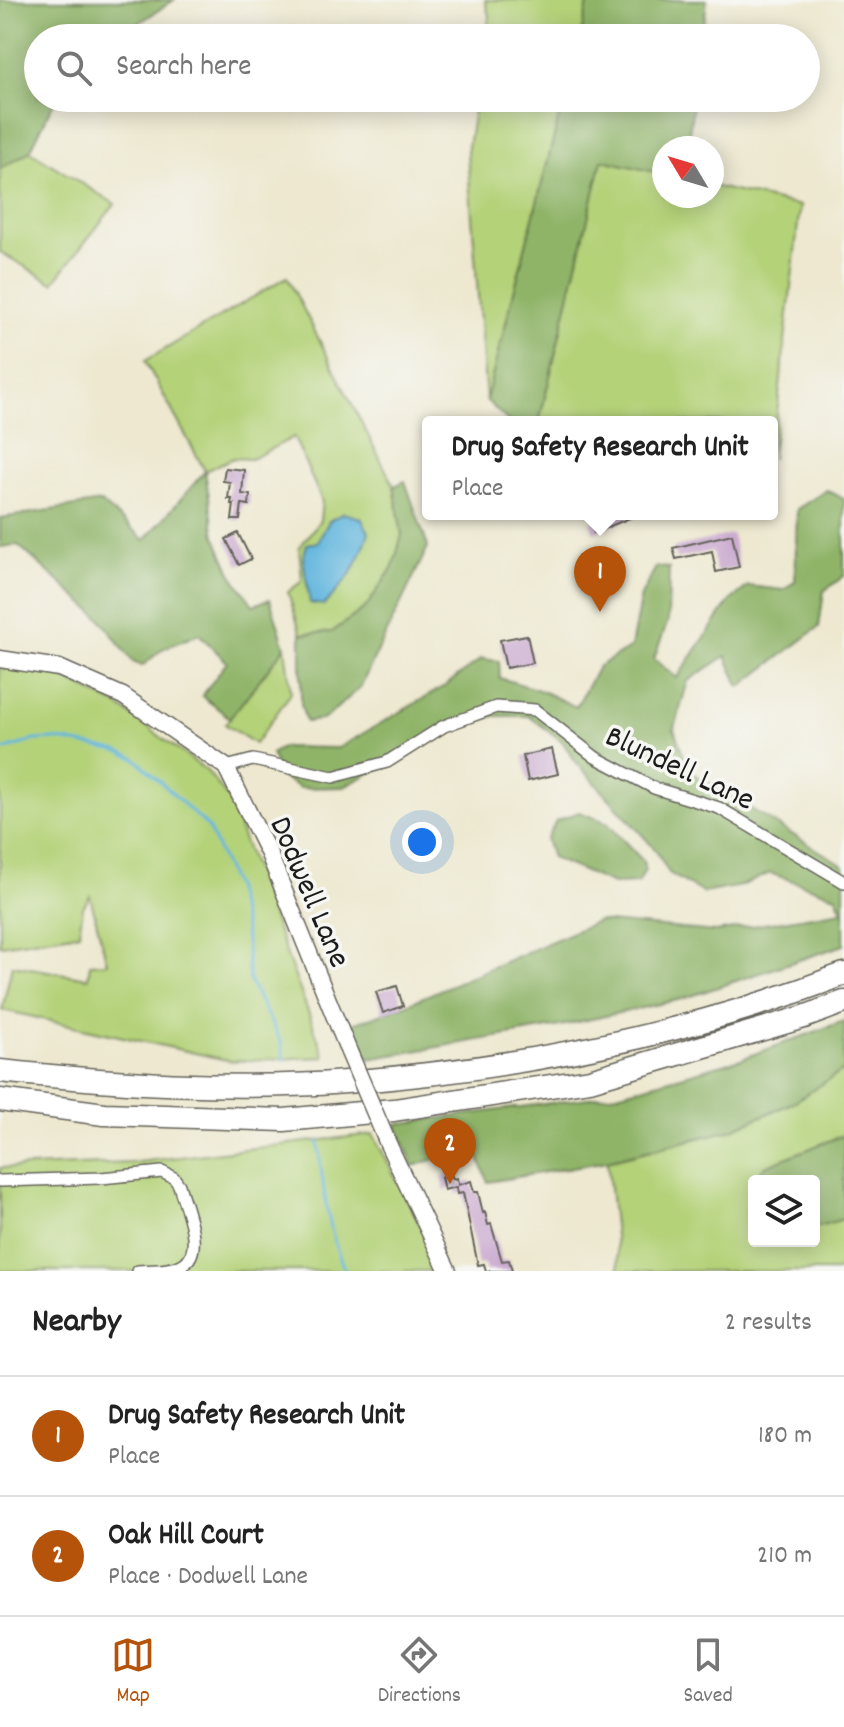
<!DOCTYPE html>
<html lang="en">
<head>
<meta charset="utf-8">
<style>
	:root { --surface:#fff; --page:#f6f6f6; --text:#222; --muted:#767676; --line:#e0e0e0; --accent:#b45309 }
	body { margin:0; font-family:Dekko,sans-serif; background:var(--page); color:var(--text) }
	.controls { position:absolute; right:24px; bottom:24px; display:grid; overflow:hidden; border-radius:8px; box-shadow:0 4px 20px #0003 }
	.controls button { width:72px; height:72px; display:grid; place-items:center; padding:0; border:0; border-bottom:2px solid var(--line); background:var(--surface); color:var(--text); font:40px sans-serif }
	.compass { position:absolute; left:652px; top:136px; width:72px; height:72px; border-radius:50%; background:var(--surface); box-shadow:0 4px 20px #0003; rotate:308deg }
	.you { position:absolute; left:422px; top:842px; width:28px; height:28px; margin:-20px; border:6px solid #fff; border-radius:50%; background:#1a73e8; box-shadow:0 0 0 12px #1a73e833 }
	.badge { display:grid; place-items:center; width:52px; height:52px; border-radius:50%; background:var(--accent); color:#fff; font-size:26px; font-weight:700 }
	.pin { position:absolute; translate:-50% -66px; filter:drop-shadow(0 2px 4px #0008) }
	.pin::after { content:''; position:absolute; top:42px; width:28px; height:24px; background:inherit; clip-path:polygon(0 0,100% 0,50% 100%) }
	.popup { position:absolute; left:422px; top:416px; width:356px; height:104px; box-sizing:border-box; display:grid; place-content:center; border-radius:8px; background:var(--surface); filter:drop-shadow(0 2px 6px #0005); font-size:26px; white-space:nowrap; color:var(--muted) }
	.popup b { font-size:30px; color:var(--text) }
	.popup::after { content:''; position:absolute; left:50%; top:100%; margin-left:-16px; border:16px solid transparent; border-top-color:var(--surface) }
	.list { margin:0; padding:0; list-style:none }
	h2 { display:flex; justify-content:space-between; align-items:center; height:104px; margin:0; padding:0 32px; font-size:34px }
	h2 small { font-size:26px; font-weight:400; color:var(--muted) }
	.list li { display:grid; grid-template-columns:52px 1fr auto; gap:24px; align-items:center; box-sizing:border-box; height:120px; padding:0 32px; border-top:2px solid var(--line) }
	.list b { display:block; font-size:30px; white-space:nowrap }
	.list p { margin:0; font-size:26px; white-space:nowrap; color:var(--muted) }
	.list em { font-size:26px; font-style:normal; color:var(--muted) }
	.icon { flex:none; width:44px; height:44px; fill:none; stroke:currentColor; stroke-width:2; stroke-linecap:round; stroke-linejoin:round }
	.map { position:relative; flex:none; width:844px; height:1271px; overflow:hidden }
	.search { position:absolute; background:var(--surface); box-shadow:0 4px 20px #0003; left:24px; right:24px; top:24px; height:88px; display:flex; align-items:center; gap:20px; box-sizing:border-box; padding:0 28px; border-radius:44px; color:var(--muted); font-size:30px }
	.sheet { height:344px; background:var(--surface) }
	nav { display:flex; justify-content:space-around; align-items:center; box-sizing:border-box; height:112px; border-top:2px solid var(--line); background:var(--surface); font-size:22px; color:var(--muted) }
	nav a { display:grid; justify-items:center; gap:4px }
	nav .on { color:var(--accent) }
	.map>svg:first-child { display:block }
	.green { fill:#b4d278; stroke:#68774a; stroke-width:2 }
	.forest { fill:#8fb468; stroke:#566842; stroke-width:2 }
	.water { fill:#62b6de; stroke:#3f697d; stroke-width:2 }
	.lines { fill:none; stroke-linecap:round; stroke-linejoin:round }
	.stream { stroke:#62b6de; stroke-width:3 }
	.building { fill:#cbabd0 }
	.street-casing { stroke:#65635b; stroke-width:14 }
	.secondary-casing { stroke:#65635b; stroke-width:19 }
	.highway-casing { stroke:#65635b; stroke-width:25 }
	.street { stroke:#fff; stroke-width:11 }
	.secondary { stroke:#fff; stroke-width:16 }
	.highway { stroke:#fff; stroke-width:22 }
	.secondary-bridge-casing { stroke:#65635b; stroke-width:19; stroke-linecap:butt }
	.secondary-bridge { stroke:#fff; stroke-width:16 }
	.labels { text-anchor:middle; stroke-width:7; stroke-linejoin:round; paint-order:stroke }
	.street-label { font-size:32px; fill:#1c1c1c; stroke:#f6f6f2 }
</style>
</head>
<body>
<div class="map">
<svg width="844" height="1271" viewBox="0 0 844 1271">
	<rect width="100%" height="100%" fill="#f6f6f2"/>
	<filter id="ink" filterUnits="userSpaceOnUse"><feTurbulence type="fractalNoise" baseFrequency=".0125" numOctaves="2"/><feDisplacementMap in="SourceGraphic" scale="16" xChannelSelector="R" yChannelSelector="G"/><feConvolveMatrix kernelMatrix="1 2 1 2 8 2 1 2 1" color-interpolation-filters="sRGB"/></filter>
	<filter id="wash" filterUnits="userSpaceOnUse"><feTurbulence type="fractalNoise" baseFrequency=".006" numOctaves="4" result="noise"/><feDisplacementMap in="SourceGraphic" scale="32" xChannelSelector="R" yChannelSelector="G"/><feGaussianBlur stdDeviation="1.8" result="paint"/><feColorMatrix in="noise" values="0 0 0 0 0 0 0 0 0 0 0 0 0 0 0 0 0 1.4 0 .05"/><feComposite in="paint" operator="in"/></filter>
	<g filter="url(#wash)">
		<rect width="100%" height="100%" fill="#ede8cf"/>
		<path class="green" d="M485 0H589L580 38H486L489 16Z
			M476 98H564L486 400 467 152Z
			M30 151 115 204 53 283 0 252V169Z
			M602 159 664 174V196H712V186L800 206 772 459V422H539Z
			M287 277 394 486 402 535 393 567 366 607 332 632 301 634 288 592 302 581 299 548 320 520 322 501 294 437 251 459 233 458 205 471 145 361Z
			M285 647 291 693 255 744 225 724Z
			M0 667 59 675 120 707 207 771 228 798 325 1057 231 1061 2 1010 12 965 88 978 90 964 107 963 90 896 83 907 79 933 0 945Z
			M844 1070V1135L765 1166 751 1184 754 1198V1241H814V1227L844 1219V1269L836 1271H619L607 1161 730 1130 792 1103Z
			M373 1134 444 1271H0V1168L130 1163Z"/>
		<path class="forest" d="M0 0H174L116 38H38V98H56L30 151 0 169Z
			M589 0H707L702 38H580Z
			M564 98H694L687 148H664V174L602 160 539 422H509L486 400Z
			M205 471 215 536 231 573 253 605 270 599 285 647 230 718 202 696 227 662 199 634 164 648 142 666 133 662 100 618 18 545 0 547V518L101 502 145 540Z
			M405 481 428 547 360 688 324 719 306 722 301 704V634L332 632 366 607 393 567 402 535 394 486Z
			M827 490 844 499V576L824 591 819 627 740 687 726 656 688 681 674 729 689 771 844 866V945L682 999 560 1026 369 1059 352 1024 403 1006 598 921 716 932 842 911 836 896 770 873 741 886 703 893 669 873 655 849 576 762 562 741 529 716H494L447 731 344 787 300 788 281 777 271 754 283 747 338 748 445 686 481 659 499 661 500 678 542 691 576 707 598 667 631 647 641 595 656 567 669 568 668 621 654 659 677 678 729 602 748 586 784 590 795 581 797 509Z
			M579 812 606 822 643 861 645 870 638 883 613 884 552 858 546 839 556 821Z
			M844 1021V1070L792 1103 730 1130 607 1161 488 1182 475 1147 413 1166 396 1124 617 1094 741 1059Z
			M844 1135V1219L814 1227V1181H754V1198L751 1184 765 1166Z"/>
		<path class="water" d="M343 513 361 518 369 532C359 565 348 580 324 605L310 603 303 558 307 544 318 542 329 521Z"/>
		<g class="lines">
			<path class="stream" d="M0 751 35 740 54 739 118 751 135 758 208 827 234 886 245 930 249 980 281 1042 284 1059
				M318 1141C323 1186 327 1229 345 1271"/>
		</g>
		<g id="blocks">
			<path class="building" d="M225 468 244 470 242 494 250 495 249 505 242 504 240 520H232L234 504H231L232 499H228L230 482 223 481Z
				M610 514H639L594 533 590 522Z
				M238 533 251 559 239 565 226 539Z
				M732 534 739 567 716 572 712 551 676 559 673 548Z
				M527 635 533 663 506 668 500 640Z
				M552 749 558 774 528 781 523 756Z
				M397 986 403 1006 383 1013 376 992Z
				M451 1174 453 1179 457 1178 458 1185 471 1181 474 1192H478L483 1213 485 1212 488 1225 491 1224 502 1261 509 1260 512 1271H486L484 1264 478 1265 463 1193 457 1194 456 1187 444 1190 441 1177Z"/>
		</g>
	</g>
	<g filter="url(#ink)">
		<use href="#blocks" fill-opacity="0" stroke="#65635b" stroke-width="2"/>
		<g class="lines">
			<g class="street-casing">
				<path id="street" d="M226 767 253 760 333 777 387 762 444 726 496 707 535 710 595 757 654 788 719 808 844 882
					M0 1181 101 1178 162 1172 174 1178 179 1185C184 1205 206 1251 183 1264 171 1271 152 1270 138 1271"/>
			</g>
			<g class="secondary-casing">
				<path id="secondary" d="M0 659 59 668 123 696 226 767 269 854 349 1052
					M389 1146 448 1271"/>
			</g>
			<g class="highway-casing">
				<path id="highway" d="M0 1071C114 1083 231 1091 346 1082 514 1069 687 1035 844 974
					M0 1100 104 1114 284 1120 394 1110 590 1080 804 1017 844 1002"/>
			</g>
			<use href="#street" class="street"/>
			<use href="#secondary" class="secondary"/>
			<use href="#highway" class="highway"/>
			<g class="secondary-bridge-casing">
				<path id="secondary-bridge" d="M349 1052 389 1146"/>
			</g>
			<use href="#secondary-bridge" class="secondary-bridge"/>
		</g>
	</g>
	<g class="labels">
		<g class="street-label">
			<text transform="translate(681 766) rotate(25)" y="11">Blundell Lane</text>
			<text transform="translate(312 891) rotate(67)" y="11">Dodwell Lane</text>
		</g>
	</g>
</svg>
<div class="controls">
<button><svg class="icon" aria-label="layers" viewBox="0 0 24 24"><path d="M12 4l9 5-9 5-9-5zM3 14l9 5 9-5"/></svg></button>
</div>
<svg class="compass" viewBox="-18 -18 36 36"><path d="M0-13l5 13h-10z" fill="#e53935"/><path d="M0 13l5-13h-10z" fill="#767676"/></svg>
<div class="you"></div>
<div class="pin badge" style="left:600px;top:612px">1</div>
<div class="popup"><b>Drug Safety Research Unit</b>Place</div>
<div class="pin badge" style="left:450px;top:1184px">2</div>
<div class="search"><svg class="icon" aria-label="search" viewBox="0 0 24 24"><circle cx="10" cy="10" r="6"/><path d="M15 15l6 6"/></svg>Search here</div>
</div>
<section class="sheet">
<h2>Nearby<small>2 results</small></h2>
<ul class="list">
<li><span class="badge">1</span><div><b>Drug Safety Research Unit</b><p>Place</p></div><em>180 m</em></li>
<li><span class="badge">2</span><div><b>Oak Hill Court</b><p>Place · Dodwell Lane</p></div><em>210 m</em></li>
</ul>
</section>
<nav>
<a class="on"><svg class="icon" aria-label="map" viewBox="0 0 24 24"><path d="M3 6l6-2 6 2 6-2v14l-6 2-6-2-6 2zM9 4v14M15 6v14"/></svg>Map</a>
<a><svg class="icon" aria-label="directions" viewBox="0 0 24 24"><path d="M12 3l9 9-9 9-9-9zM9 14v-3h6M13 9l2 2-2 2"/></svg>Directions</a>
<a><svg class="icon" aria-label="saved" viewBox="0 0 24 24"><path d="M7 4h10v16l-5-4-5 4z"/></svg>Saved</a>
</nav>
</body>
</html>
